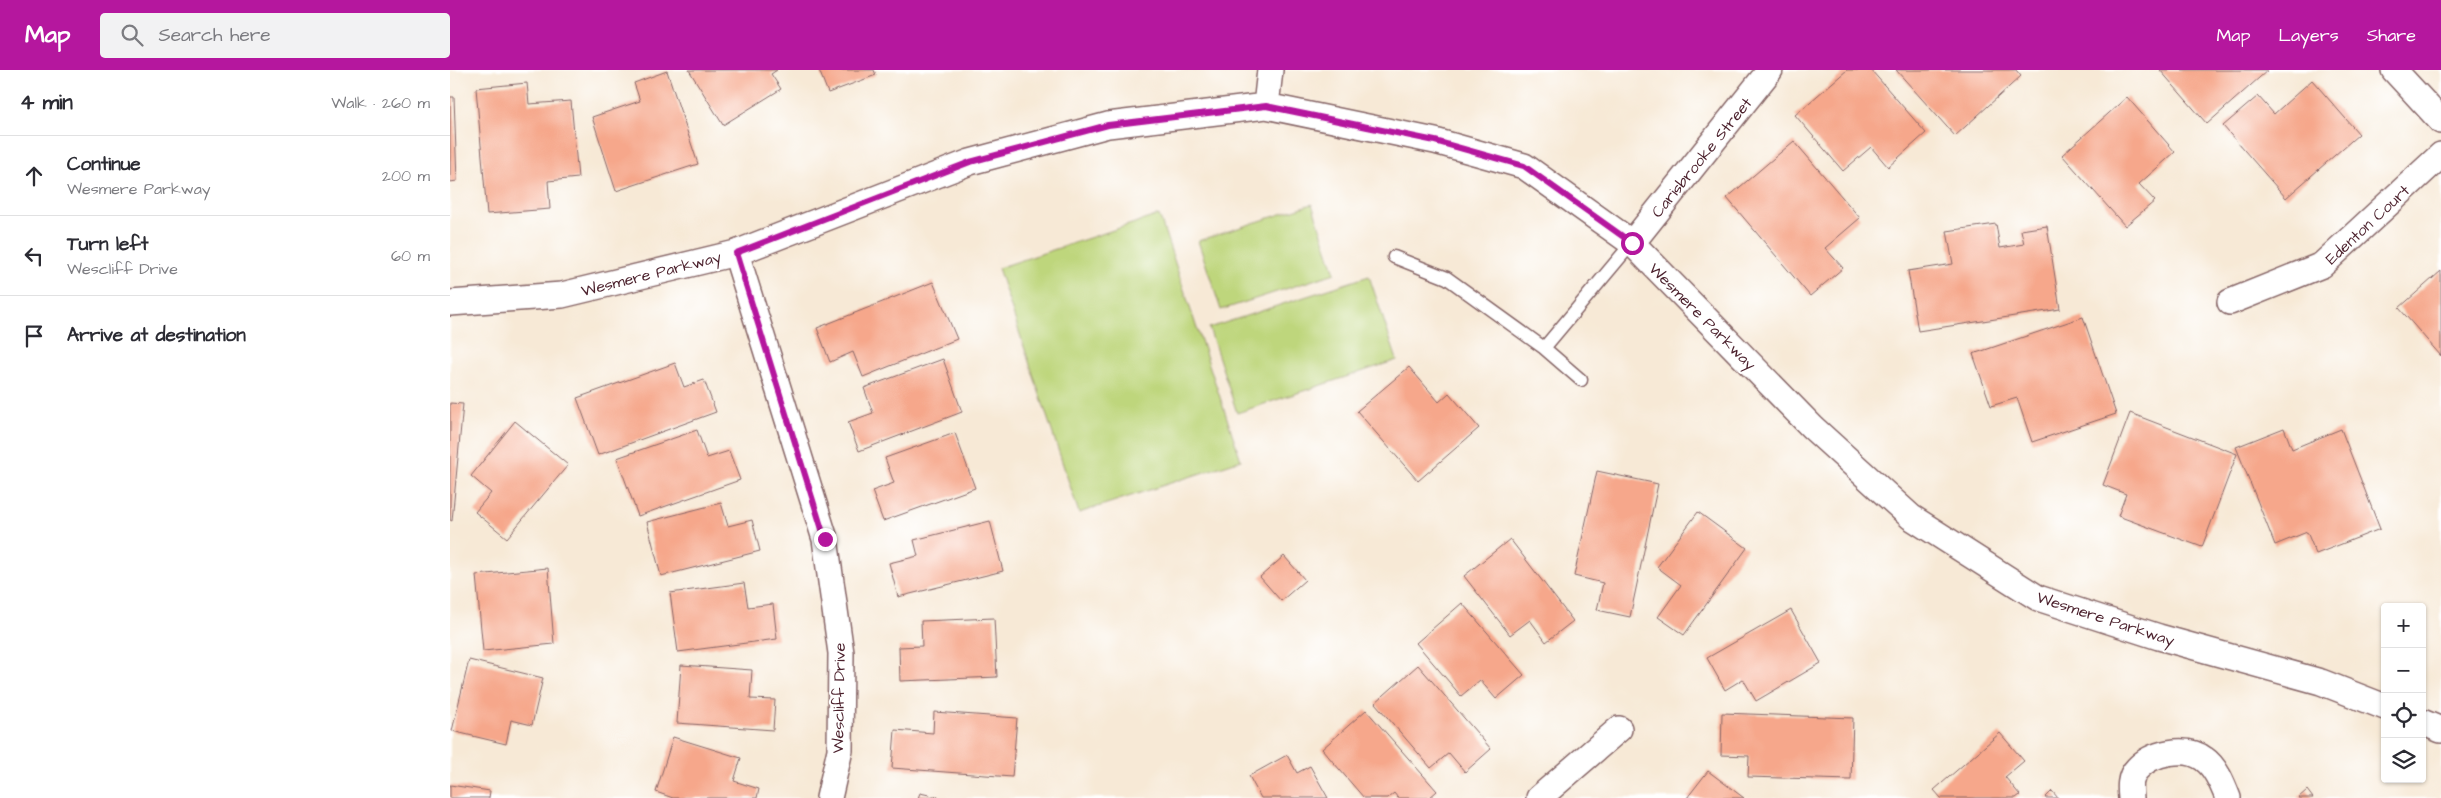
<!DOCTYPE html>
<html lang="en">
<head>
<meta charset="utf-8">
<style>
	:root { --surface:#fff; --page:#f2f2f3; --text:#2b2b33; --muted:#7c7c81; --line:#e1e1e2; --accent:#b5179e }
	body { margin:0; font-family:"Architects Daughter",sans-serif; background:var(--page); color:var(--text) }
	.controls { position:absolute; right:15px; bottom:15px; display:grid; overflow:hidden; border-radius:5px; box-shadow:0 1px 4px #0004 }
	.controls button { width:45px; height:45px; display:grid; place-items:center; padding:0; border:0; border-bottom:1px solid var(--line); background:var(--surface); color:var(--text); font:25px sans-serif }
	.stop { position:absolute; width:15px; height:15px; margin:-11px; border:4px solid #b5179e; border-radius:50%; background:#fff }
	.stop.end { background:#b5179e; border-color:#fff; box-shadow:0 1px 5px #0008 }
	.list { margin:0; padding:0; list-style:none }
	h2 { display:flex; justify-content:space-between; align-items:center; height:65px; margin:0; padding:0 20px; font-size:21px }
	h2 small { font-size:16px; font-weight:400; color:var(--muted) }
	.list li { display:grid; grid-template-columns:32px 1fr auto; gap:15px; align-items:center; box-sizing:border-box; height:80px; padding:0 20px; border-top:1px solid var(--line) }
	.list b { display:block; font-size:19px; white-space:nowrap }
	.list p { margin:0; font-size:16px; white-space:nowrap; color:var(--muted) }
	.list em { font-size:16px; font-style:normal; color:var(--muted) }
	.icon { flex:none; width:28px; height:28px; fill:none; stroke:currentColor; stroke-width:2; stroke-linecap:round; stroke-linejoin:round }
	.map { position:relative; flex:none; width:1991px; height:728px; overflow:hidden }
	header { display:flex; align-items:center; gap:30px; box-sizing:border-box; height:70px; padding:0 25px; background:var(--accent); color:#fff }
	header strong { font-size:24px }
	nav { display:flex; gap:28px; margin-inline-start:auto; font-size:18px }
	.search { width:350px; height:45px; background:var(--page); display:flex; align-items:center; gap:12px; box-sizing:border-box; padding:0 18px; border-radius:5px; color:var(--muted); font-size:19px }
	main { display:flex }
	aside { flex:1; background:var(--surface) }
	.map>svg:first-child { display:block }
	.green { fill:#bed67b; stroke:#847a53 }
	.building { fill:#f6a78b }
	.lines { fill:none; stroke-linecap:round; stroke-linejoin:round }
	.lane-casing { stroke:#876667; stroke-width:15 }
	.street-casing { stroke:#876667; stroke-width:28 }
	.lane { stroke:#fff; stroke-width:12 }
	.street { stroke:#fff; stroke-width:25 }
	.route { stroke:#b5179e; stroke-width:6 }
	.labels { text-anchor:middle; stroke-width:4; stroke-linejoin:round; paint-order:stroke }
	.street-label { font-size:16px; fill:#4a1f2b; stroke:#fff }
</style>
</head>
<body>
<header>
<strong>Map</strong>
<div class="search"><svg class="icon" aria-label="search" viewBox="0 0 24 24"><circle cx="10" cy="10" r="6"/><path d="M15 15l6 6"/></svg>Search here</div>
<nav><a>Map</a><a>Layers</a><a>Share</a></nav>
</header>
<main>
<aside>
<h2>4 min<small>Walk · 260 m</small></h2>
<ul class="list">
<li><svg class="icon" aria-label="ahead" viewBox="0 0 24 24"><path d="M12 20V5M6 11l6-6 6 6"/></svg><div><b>Continue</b><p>Wesmere Parkway</p></div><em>200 m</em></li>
<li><svg class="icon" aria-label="left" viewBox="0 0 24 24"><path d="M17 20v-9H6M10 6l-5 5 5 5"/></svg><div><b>Turn left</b><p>Wescliff Drive</p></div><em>60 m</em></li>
<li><svg class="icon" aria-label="arrive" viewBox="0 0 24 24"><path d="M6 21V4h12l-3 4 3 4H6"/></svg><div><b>Arrive at destination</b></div></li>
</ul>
</aside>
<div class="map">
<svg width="1991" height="728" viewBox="0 0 1991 728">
	<rect width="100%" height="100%" fill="#fff"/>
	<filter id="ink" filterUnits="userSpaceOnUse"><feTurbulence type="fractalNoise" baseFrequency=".02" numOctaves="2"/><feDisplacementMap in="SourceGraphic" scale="10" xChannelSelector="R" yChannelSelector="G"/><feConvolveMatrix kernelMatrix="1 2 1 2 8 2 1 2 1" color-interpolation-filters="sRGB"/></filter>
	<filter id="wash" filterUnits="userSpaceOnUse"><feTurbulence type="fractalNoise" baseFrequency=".0096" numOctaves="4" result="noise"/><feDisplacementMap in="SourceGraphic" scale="20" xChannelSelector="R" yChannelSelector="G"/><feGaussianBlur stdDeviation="1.12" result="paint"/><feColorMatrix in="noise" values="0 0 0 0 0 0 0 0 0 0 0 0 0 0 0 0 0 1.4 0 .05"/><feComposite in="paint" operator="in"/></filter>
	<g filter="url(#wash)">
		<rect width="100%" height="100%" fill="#f7e9d6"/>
		<path class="green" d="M862 134 885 203 771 240 748 171Z
			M709 145 791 390 629 443 548 198Z
			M919 206 947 290 787 343 759 258Z"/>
		<g id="blocks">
			<path class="building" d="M239 0H327L321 4 331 19 273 55Z
				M369 0H424L426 5 378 23Z
				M1397 0H1421L1476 63 1438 97 1421 77 1393 101 1345 45Z
				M1446 0H1566L1571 6 1505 66Z
				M1710 0H1818L1757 54Z
				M217 1 248 94 166 121 142 47 190 31 184 13Z
				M1862 10 1909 64 1836 128 1773 56 1808 26 1824 44Z
				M77 13 79 34 121 31 128 108 98 111 100 139 37 144 26 18Z
				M0 27H4L7 111 0 112Z
				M1677 27 1725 82 1689 114 1705 131 1675 156 1612 85Z
				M1344 71 1410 148 1375 178 1393 198 1360 226 1277 128Z
				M1546 154 1550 178 1574 174 1571 160 1597 156 1610 239 1468 261 1458 201 1503 194 1497 161Z
				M1991 201V286L1949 238Z
				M483 212 507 269 413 307 403 282 380 292 367 258Z
				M1633 247 1666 344 1582 372 1567 328 1541 336 1523 284Z
				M493 289 512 342 409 381 398 352 423 343 414 318Z
				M225 293 234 317 254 310 266 342 148 385 127 328Z
				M959 297 989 332 999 323 1029 358 968 411 907 341Z
				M0 333 13 334 2 451 0 450Z
				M1680 343 1787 384 1752 477 1668 446 1676 424 1653 415Z
				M65 351 118 395 57 468 25 442 41 423 21 406Z
				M1834 358 1842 379 1891 359 1930 459 1866 484 1857 462 1825 475 1786 377Z
				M247 360 257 388 279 381 290 410 188 446 167 388Z
				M505 363 525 418 433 451 422 421 444 413 435 388Z
				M1147 401 1208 414 1180 547 1147 540 1153 513 1124 506Z
				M271 433 278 456 302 450 310 481 211 506 197 452Z
				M1248 442 1297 478 1234 565 1208 547 1231 515 1207 497Z
				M540 451 553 501 448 527 439 493 468 486 464 470Z
				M1060 469 1123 551 1096 572 1080 550 1060 565 1014 506Z
				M834 486 855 510 831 531 810 507Z
				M98 498 104 574 33 581 26 505Z
				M294 513 298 537 323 534 327 569 228 582 220 523Z
				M1012 533 1074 605 1046 629 1030 610 1011 626 966 573Z
				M1341 540 1371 593 1306 631 1293 609 1275 620 1257 588Z
				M544 548 547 607 450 611 449 577 472 576 471 551Z
				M19 590 93 608 82 655 61 650 56 674 2 661Z
				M231 595 302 600 300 629 325 630 323 660 227 653Z
				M968 595 1041 679 1015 702 999 683 981 698 925 633Z
				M916 640 987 721 979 728H948L944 723 938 728H914L872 679Z
				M484 642 567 648 562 707 442 698 445 660 483 663Z
				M1272 643 1403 648 1401 710 1298 707 1299 686 1271 685Z
				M1550 663 1574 691 1555 707 1570 725 1566 728H1491L1484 720Z
				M223 667 291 688 284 711 309 719 307 728H223L206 722Z
				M837 685 847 703 860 696 878 728H811L799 706Z
				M1258 701 1294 728H1237Z
				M0 715 40 721 39 728H0Z
				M1857 720 1863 728H1848Z
				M1602 721 1608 728H1595Z
				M470 723 488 727V728H468Z"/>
		</g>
	</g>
	<g filter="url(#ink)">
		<use href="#blocks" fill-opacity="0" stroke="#876667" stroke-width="1"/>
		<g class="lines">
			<g class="lane-casing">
				<path id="lane" d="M944 187 997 208 1094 278 1182 173
					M1094 278 1131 310"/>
			</g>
			<g class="street-casing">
				<path id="street" d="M1944 0 1991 51
					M816 36 820 0
					M1182 173 1320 0
					M286 183 375 469 391 583 390 680 379 728
					M1780 232 1872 195 1991 85
					M0 233 112 225 286 183 520 92 658 55 816 36 985 71 1074 96 1182 173 1362 357 1461 447 1588 528 1709 567 1871 612 1935 637
					M1972 652 1991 660
					M1089 728 1169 659
					M1681 728C1680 718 1679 707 1687 699 1701 683 1736 675 1754 689 1766 697 1773 715 1778 728"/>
			</g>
			<use href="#lane" class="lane"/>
			<use href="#street" class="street"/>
		</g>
	</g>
	<g class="lines" filter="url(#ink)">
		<path class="route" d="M375 469 286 183 520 92 658 55 816 36 985 71 1074 96 1182 173"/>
	</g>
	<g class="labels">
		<g class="street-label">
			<text transform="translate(1251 87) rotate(-51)" y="6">Carisbrooke Street</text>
			<text transform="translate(1917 154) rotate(-43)" y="6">Edenton Court</text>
			<text transform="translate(201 203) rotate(-14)" y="6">Wesmere Parkway</text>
			<text transform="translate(1253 246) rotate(45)" y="6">Wesmere Parkway</text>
			<text transform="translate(1656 548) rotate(18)" y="6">Wesmere Parkway</text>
			<text transform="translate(388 628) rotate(-89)" y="6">Wescliff Drive</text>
		</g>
	</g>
</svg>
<div class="controls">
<button>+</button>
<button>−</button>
<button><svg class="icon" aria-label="locate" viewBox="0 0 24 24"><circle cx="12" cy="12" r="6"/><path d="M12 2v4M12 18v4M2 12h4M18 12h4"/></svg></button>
<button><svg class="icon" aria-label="layers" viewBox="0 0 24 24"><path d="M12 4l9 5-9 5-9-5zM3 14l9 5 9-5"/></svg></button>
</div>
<div class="stop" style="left:1182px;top:173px"></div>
<div class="stop end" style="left:375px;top:469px"></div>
</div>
</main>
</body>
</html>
